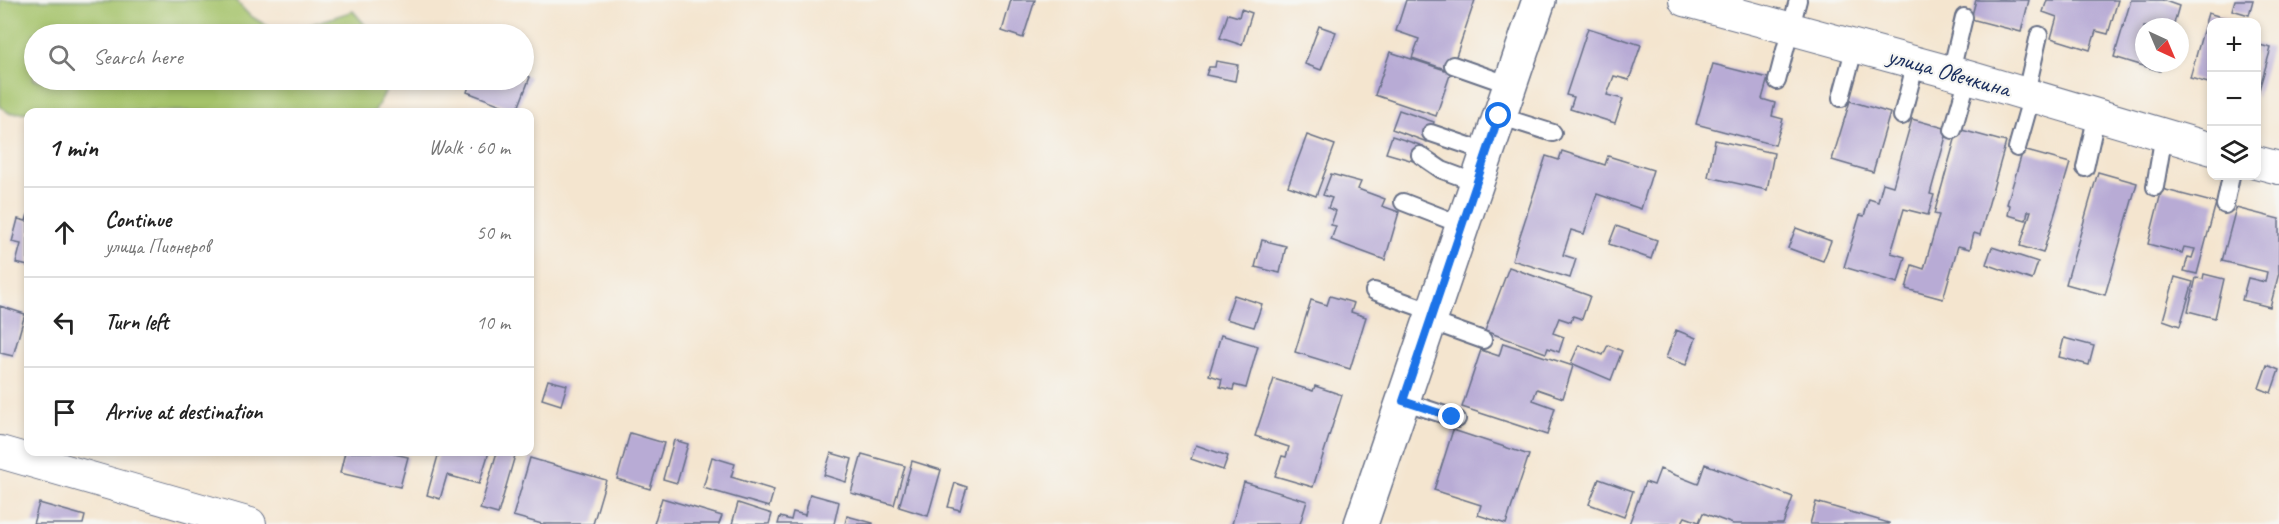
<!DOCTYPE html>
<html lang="en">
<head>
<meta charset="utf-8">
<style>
	:root { --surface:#fff; --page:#f6f6f6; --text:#222; --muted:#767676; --line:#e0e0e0 }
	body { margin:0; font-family:Caveat,sans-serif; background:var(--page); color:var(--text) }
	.controls { position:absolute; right:18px; top:18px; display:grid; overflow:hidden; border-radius:12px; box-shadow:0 3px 9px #0003 }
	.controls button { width:54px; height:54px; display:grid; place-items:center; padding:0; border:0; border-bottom:2px solid var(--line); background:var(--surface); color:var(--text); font:30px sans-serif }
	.compass { position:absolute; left:2135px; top:18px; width:54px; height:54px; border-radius:50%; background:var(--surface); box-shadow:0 3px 9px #0003; rotate:136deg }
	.stop { position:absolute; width:18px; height:18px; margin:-14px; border:4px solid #1a73e8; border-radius:50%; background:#fff }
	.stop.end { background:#1a73e8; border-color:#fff; box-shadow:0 2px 6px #0008 }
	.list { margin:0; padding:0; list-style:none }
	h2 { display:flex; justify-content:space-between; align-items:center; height:78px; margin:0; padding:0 24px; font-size:26px }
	h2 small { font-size:20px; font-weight:400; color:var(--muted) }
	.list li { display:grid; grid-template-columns:39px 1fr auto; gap:18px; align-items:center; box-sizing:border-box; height:90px; padding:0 24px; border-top:2px solid var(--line) }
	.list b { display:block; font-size:22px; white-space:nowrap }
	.list p { margin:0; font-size:20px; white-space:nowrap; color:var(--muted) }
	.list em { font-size:20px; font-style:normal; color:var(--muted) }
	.icon { flex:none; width:33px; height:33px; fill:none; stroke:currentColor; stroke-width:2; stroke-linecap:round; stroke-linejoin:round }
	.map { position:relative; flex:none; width:2279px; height:524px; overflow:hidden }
	.search { position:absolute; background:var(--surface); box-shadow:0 3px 9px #0003; left:24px; top:24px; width:510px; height:66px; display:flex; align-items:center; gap:15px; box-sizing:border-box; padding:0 21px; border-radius:33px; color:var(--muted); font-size:22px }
	.panel { position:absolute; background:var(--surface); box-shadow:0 3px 9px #0003; left:24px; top:108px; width:510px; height:348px; border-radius:12px }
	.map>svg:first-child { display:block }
	.green { fill:#a5c36a; stroke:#607964; stroke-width:1.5 }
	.building { fill:#b8abd5 }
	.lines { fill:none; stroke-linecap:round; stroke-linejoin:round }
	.lane-casing { stroke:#676f86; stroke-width:20 }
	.street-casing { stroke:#676f86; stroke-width:34 }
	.secondary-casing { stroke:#676f86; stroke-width:36 }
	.lane { stroke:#fff; stroke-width:16 }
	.street { stroke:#fff; stroke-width:32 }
	.secondary { stroke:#fff; stroke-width:33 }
	.route { stroke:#1a73e8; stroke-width:8 }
	.labels { text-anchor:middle; stroke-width:4.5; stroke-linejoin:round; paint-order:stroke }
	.street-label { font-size:24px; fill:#1b2f5e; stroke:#f6f6f2 }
</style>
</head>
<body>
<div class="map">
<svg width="2279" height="524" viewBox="0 0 2279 524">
	<rect width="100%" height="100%" fill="#f6f6f2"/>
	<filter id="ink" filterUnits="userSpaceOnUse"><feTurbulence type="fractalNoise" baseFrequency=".0167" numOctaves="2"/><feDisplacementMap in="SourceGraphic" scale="12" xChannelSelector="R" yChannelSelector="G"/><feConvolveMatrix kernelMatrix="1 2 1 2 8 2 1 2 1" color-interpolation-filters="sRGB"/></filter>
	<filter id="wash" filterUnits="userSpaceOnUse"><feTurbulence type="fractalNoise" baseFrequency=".008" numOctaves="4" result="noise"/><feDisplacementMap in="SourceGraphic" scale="24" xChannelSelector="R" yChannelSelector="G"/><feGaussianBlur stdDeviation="1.35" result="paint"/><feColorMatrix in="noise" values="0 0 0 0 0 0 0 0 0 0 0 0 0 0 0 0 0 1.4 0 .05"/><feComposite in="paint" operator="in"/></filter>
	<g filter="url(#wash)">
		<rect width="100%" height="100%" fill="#f4e5cf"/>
		<path class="green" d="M0 0H235L249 15 280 34H34V80H392L374 112 58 111 9 113 0 106Z
			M353 11 373 34H281Z"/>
		<g id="blocks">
			<path class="building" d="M1011 0H1035L1023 38 1002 31Z
				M1406 0H1475L1451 71 1412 58 1419 39 1396 31Z
				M1976 0H2029L2021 32 1971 19Z
				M2047 0H2118L2108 34 2096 31 2090 50 2051 38 2057 17 2043 12Z
				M2131 0H2162L2179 6 2173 27H2144V63H2162L2160 71 2114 57Z
				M2235 0H2253L2249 15 2232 10Z
				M1241 9 1252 13 1242 45 1220 38 1228 14 1239 17Z
				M2208 13 2238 22H2212V84L2190 78Z
				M1319 26 1336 32 1321 70 1305 64Z
				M1588 28 1641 45 1629 80 1614 76 1607 95 1623 99 1615 123 1570 109 1574 97 1566 95Z
				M2256 44 2271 48 2257 97H2256Z
				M1390 52 1451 72 1436 116 1375 95Z
				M1216 61 1238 65 1235 81 1206 75 1209 67H1215Z
				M1713 64 1768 78 1762 99 1775 103 1772 116 1783 119 1775 145 1696 124Z
				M524 74 530 77 517 111 467 92 471 80H524Z
				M1850 101 1890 113 1873 172 1832 160Z
				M1399 110 1434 122 1427 142 1392 129Z
				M1912 119 1948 129 1930 194 1934 195 1928 215 1904 209 1891 253 1905 257 1898 283 1844 267 1860 215 1864 216 1869 199 1878 202 1883 183 1893 186Z
				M1958 129 2006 142 1980 235 1974 233 1970 249 1958 246 1943 299 1906 289 1912 265 1924 269 1939 215 1934 214Z
				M1307 135 1335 145 1316 196 1288 186Z
				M1392 136 1423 146 1417 162 1386 153Z
				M1715 140 1774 153 1767 190 1708 177Z
				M2023 150 2070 163 2043 253 2020 246 2031 211H2028L2026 220 2008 215 2010 205 2007 204Z
				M1562 151 1605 165 1608 156 1653 170 1641 209 1597 194 1584 234 1571 230 1563 255 1576 259 1570 278 1512 260 1546 156 1559 160Z
				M2098 172 2137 183 2105 295 2066 284Z
				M1331 174 1361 182 1358 189 1385 199 1382 206 1399 212 1385 260 1331 240 1336 226 1331 225 1336 211 1328 208 1332 198 1323 195Z
				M2162 189 2216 203 2197 274 2184 271 2188 257 2192 258 2195 249 2184 247 2182 253 2148 244Z
				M2236 208 2279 219V273L2270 307 2242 300 2248 278 2265 282 2267 272 2222 261Z
				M28 214V266L16 263 21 244 12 242 18 219 26 221Z
				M1616 226 1657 240 1651 259 1609 244Z
				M1796 228 1831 241 1823 261 1788 248Z
				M1262 240 1286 246 1280 273 1255 267Z
				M1992 247 2038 262 2032 280 1986 264Z
				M1509 267 1590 296 1582 319 1573 316 1571 322 1559 318 1553 333 1564 337 1559 352 1548 348 1546 353 1485 331Z
				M2204 274 2224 279 2215 318 2188 311 2196 278 2203 279Z
				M2175 277 2193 282 2180 326 2163 320Z
				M1234 295 1262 304 1254 327 1226 319Z
				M1330 296 1354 303 1351 312 1366 317 1350 369 1295 352 1311 300 1327 305Z
				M0 306 25 314 13 356 0 353Z
				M1676 330 1696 338 1686 365 1666 358Z
				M1221 335 1258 346 1246 388 1234 385 1233 390 1220 387 1222 379 1209 375Z
				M2064 338 2094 346 2089 365 2059 357Z
				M1503 343 1573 366 1563 398 1537 389 1533 400 1555 408 1547 435 1462 407 1481 350 1499 356Z
				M1579 345 1603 355 1608 345 1622 351 1611 380 1571 363Z
				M2267 365 2279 370 2271 393 2259 388Z
				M1274 379 1313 391 1315 386 1342 395 1313 487 1275 476 1282 456 1286 457 1289 447 1255 436Z
				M548 380 567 385 561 405 542 399Z
				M1453 430 1529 455 1506 524 1478 515 1481 505 1434 490Z
				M630 433 664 443 650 489 617 479Z
				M674 440 688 444 677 483 663 479Z
				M1196 445 1228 456 1223 470 1191 459Z
				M345 452H395L394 454 408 457 400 487 340 473Z
				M439 452H489L479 484 447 475 440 499 427 495Z
				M497 452H516L498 514 480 509Z
				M831 453 852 459 846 482 824 475Z
				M862 454 905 466 894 505 851 493Z
				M712 457 735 464 731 477 774 490 769 507 703 488Z
				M530 458 606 480 593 524H542L513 516Z
				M912 461 941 470 928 516 899 507Z
				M1705 464 1793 497 1783 524H1733L1703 513 1699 522 1685 517 1681 524H1629L1645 482 1654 485 1660 469 1698 484Z
				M1599 479 1633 491 1624 517 1589 504Z
				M1244 482 1307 501 1300 524H1232Z
				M955 483 967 487 960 510 948 507Z
				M810 494 839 502 834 524H778L780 517 791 520 793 512 805 515Z
				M662 498 722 516 719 524H654Z
				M1816 502 1889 523V524H1810Z
				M39 503 85 516 83 524H33Z
				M738 503 772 514 769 524H732Z
				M847 516 873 523V524H845Z"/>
		</g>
	</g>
	<g filter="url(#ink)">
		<use href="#blocks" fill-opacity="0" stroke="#676f86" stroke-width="1.5"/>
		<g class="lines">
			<g class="lane-casing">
				<path id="lane" d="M1453 65 1510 85
					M1951 72 1964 17
					M1777 81 1798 0
					M2026 93 2039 35
					M1841 98 1855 46
					M1499 116 1553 133
					M1902 116 1916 62
					M1953 130 1968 77
					M1431 133 1487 152
					M2017 148 2032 95
					M1420 155 1442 170 1477 183
					M2085 168 2097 114
					M2155 187 2164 134
					M1403 202 1462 225
					M2225 205 2231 176
					M1374 291 1433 312
					M1430 321 1483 340
					M1403 401 1457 419"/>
			</g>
			<g class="street-casing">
				<path id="street" d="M1685 0 1968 77 2212 149
					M2256 162 2279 168
					M0 452 250 524"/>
			</g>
			<g class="secondary-casing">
				<path id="secondary" d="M1361 524 1539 0"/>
			</g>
			<use href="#lane" class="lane"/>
			<use href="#street" class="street"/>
			<use href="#secondary" class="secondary"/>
		</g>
	</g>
	<g class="lines" filter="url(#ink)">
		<path class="route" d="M1452 417 1403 401 1499 116"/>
	</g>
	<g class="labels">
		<g class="street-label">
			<text transform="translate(1949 72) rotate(16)" y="8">улица Овечкина</text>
		</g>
	</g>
</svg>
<div class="controls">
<button>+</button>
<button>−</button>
<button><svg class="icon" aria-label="layers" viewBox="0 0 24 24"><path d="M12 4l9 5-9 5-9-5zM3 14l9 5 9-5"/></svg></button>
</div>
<svg class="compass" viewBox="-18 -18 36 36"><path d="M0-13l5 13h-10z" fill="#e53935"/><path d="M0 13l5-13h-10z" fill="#767676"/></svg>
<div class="stop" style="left:1499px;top:116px"></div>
<div class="stop end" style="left:1452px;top:417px"></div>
<div class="search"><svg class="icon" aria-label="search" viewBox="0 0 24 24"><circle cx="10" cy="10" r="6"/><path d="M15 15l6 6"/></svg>Search here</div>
<section class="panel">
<h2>1 min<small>Walk · 60 m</small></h2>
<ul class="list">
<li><svg class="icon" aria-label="ahead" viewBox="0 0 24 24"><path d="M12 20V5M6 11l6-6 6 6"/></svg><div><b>Continue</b><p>улица Пионеров</p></div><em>50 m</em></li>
<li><svg class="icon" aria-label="left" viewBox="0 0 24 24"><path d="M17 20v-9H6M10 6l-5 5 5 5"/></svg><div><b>Turn left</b></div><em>10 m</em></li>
<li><svg class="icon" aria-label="arrive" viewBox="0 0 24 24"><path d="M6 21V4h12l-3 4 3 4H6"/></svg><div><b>Arrive at destination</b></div></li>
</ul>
</section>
</div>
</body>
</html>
